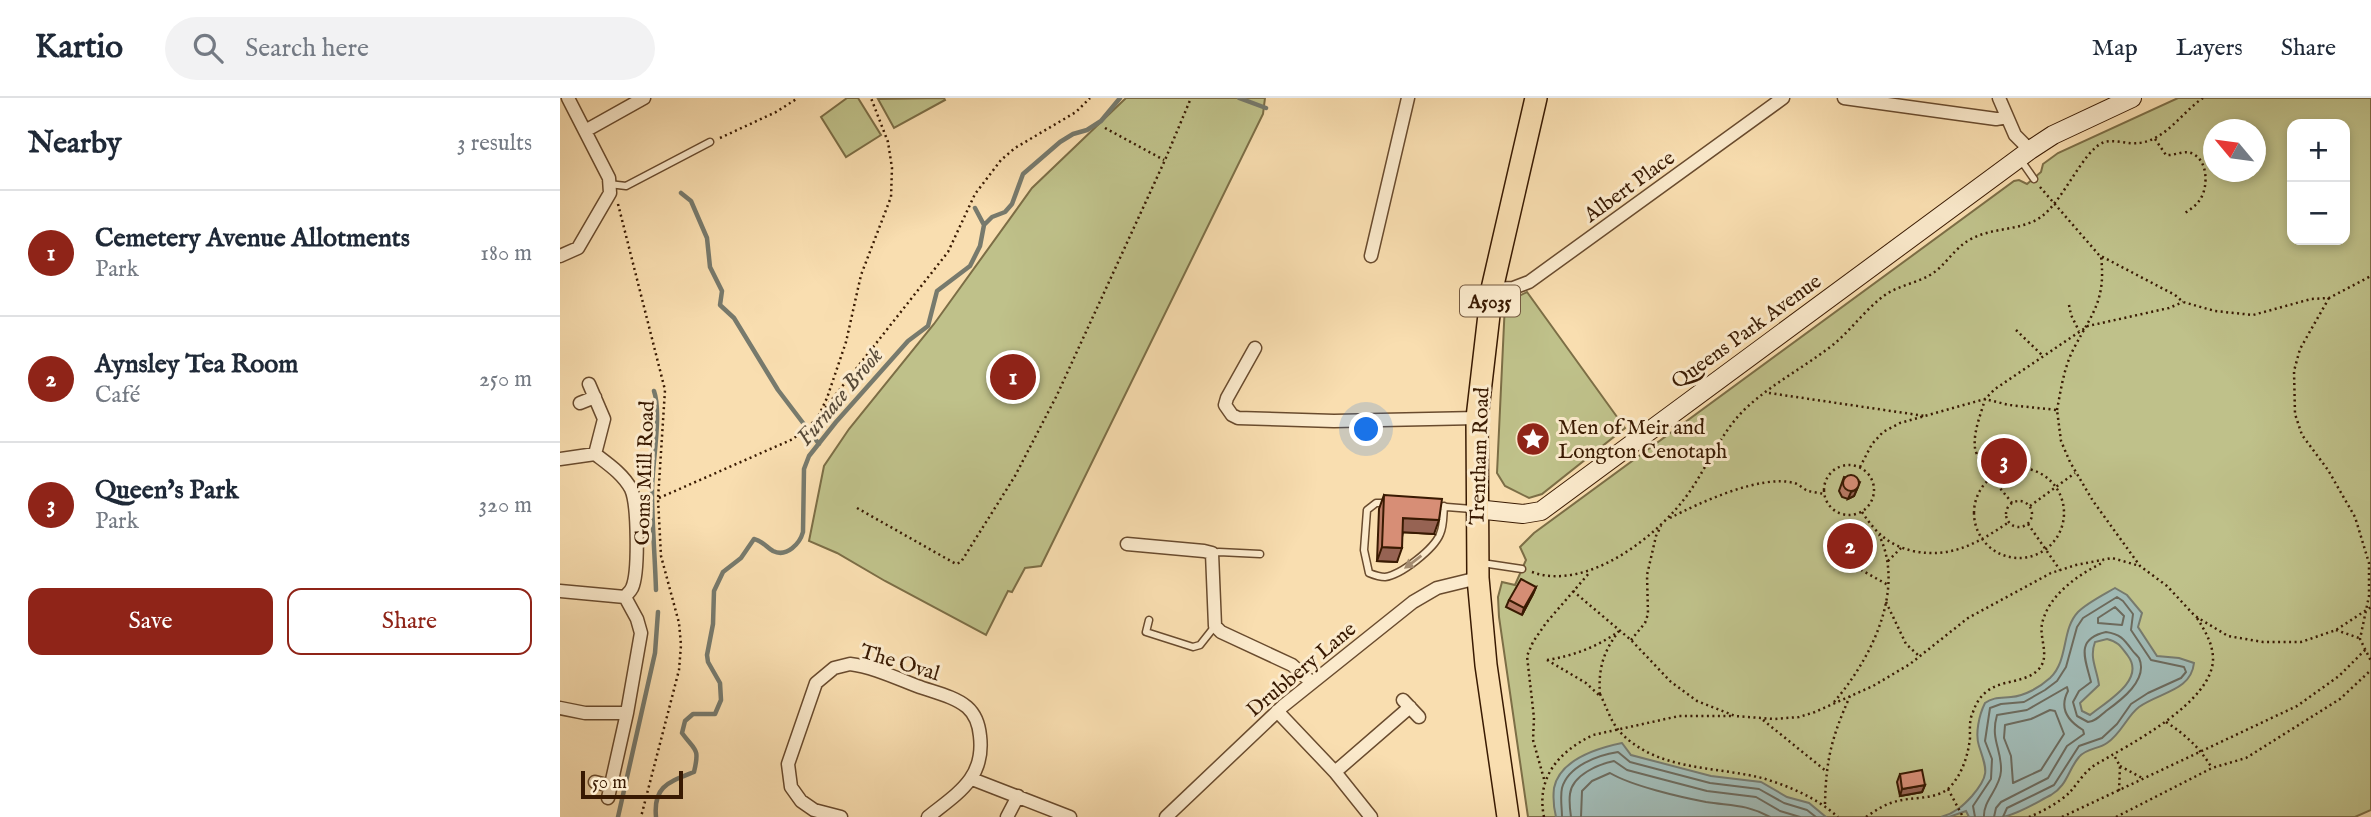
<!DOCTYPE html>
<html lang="en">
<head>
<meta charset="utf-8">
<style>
	:root { --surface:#fff; --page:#f2f2f3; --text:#1f2937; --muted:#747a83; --line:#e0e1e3; --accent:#8f2418 }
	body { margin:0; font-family:"IM FELL English",serif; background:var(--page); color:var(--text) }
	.controls { position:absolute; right:21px; top:21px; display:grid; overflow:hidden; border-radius:14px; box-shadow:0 4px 10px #0003 }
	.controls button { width:63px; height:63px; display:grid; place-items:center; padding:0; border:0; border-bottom:2px solid var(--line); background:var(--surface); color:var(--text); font:35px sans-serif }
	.compass { position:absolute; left:1643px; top:21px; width:63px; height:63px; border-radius:50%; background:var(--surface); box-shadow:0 4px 10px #0003; rotate:299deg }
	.scale { position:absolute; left:21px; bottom:18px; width:102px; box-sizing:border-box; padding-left:7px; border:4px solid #391a02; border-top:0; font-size:19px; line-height:24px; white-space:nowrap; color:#391a02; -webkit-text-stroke:5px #fbeacc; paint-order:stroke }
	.you { position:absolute; left:807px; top:332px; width:24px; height:24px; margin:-18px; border:5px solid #fff; border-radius:50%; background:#1a73e8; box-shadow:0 0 0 10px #1a73e833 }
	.badge { display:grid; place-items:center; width:46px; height:46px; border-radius:50%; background:var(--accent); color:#fff; font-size:23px; font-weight:700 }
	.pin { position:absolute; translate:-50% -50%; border:4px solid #fff; box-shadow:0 2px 7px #0006 }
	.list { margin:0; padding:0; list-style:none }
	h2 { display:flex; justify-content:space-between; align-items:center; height:91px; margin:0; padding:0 28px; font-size:30px }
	h2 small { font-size:23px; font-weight:400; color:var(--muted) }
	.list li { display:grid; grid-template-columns:46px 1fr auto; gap:21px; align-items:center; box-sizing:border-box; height:126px; padding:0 28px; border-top:2px solid var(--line) }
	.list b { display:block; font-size:26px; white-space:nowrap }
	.list p { margin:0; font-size:23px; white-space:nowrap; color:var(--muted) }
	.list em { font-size:23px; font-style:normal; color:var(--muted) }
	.actions { display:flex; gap:14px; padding:21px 28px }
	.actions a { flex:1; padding:16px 0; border:2px solid var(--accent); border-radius:14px; text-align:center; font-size:24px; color:var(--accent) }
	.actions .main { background:var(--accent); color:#fff }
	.icon { flex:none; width:38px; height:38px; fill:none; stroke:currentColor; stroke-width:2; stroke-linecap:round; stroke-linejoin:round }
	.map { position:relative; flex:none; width:1811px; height:719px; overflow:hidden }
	header { display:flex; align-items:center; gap:42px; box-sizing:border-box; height:98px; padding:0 35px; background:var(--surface); border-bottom:2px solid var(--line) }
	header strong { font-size:33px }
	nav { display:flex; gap:38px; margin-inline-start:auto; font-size:24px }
	.search { width:490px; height:63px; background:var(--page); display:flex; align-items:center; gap:18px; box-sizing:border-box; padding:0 24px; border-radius:38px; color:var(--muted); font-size:26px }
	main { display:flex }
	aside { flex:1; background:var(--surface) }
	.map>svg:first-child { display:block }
	.green { fill:#bfc18a; stroke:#7c6e46; stroke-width:2; fill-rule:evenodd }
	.water { fill:#a1bab5; stroke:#777a6d; stroke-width:2; fill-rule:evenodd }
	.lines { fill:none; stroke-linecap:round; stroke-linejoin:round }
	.shore { stroke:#6d6a5c; stroke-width:2 }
	.stream { stroke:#777a6d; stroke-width:4.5 }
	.lane-casing { stroke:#694b2e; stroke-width:9 }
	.street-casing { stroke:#694b2e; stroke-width:15 }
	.secondary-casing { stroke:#391a02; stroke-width:20 }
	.primary-casing { stroke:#391a02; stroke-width:24 }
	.path { stroke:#391a02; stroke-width:2.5; stroke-dasharray:2 3.5; stroke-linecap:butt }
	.lane { stroke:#fbeacc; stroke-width:6 }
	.street { stroke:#fbeacc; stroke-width:12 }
	.secondary { stroke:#fbeacc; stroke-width:18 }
	.primary { stroke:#f9deb0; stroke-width:21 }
	.wall { fill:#b97a65; stroke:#391a02; stroke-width:2 }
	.shaded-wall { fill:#966353; stroke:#391a02; stroke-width:2 }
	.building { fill:#d78e76; stroke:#391a02; stroke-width:2 }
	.oneway { fill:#a48c71 }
	.labels { text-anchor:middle; stroke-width:6; stroke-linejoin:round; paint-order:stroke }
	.shield { fill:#fbeacc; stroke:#73583f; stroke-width:2 }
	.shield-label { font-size:19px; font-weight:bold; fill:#391a02 }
	.street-label { font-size:21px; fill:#391a02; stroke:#fbeacc }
	.poi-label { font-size:21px; fill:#391a02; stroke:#fbeacc; text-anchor:start }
	.water-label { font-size:23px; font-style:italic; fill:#584a38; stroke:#fbeacc }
</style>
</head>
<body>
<header>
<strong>Kartio</strong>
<div class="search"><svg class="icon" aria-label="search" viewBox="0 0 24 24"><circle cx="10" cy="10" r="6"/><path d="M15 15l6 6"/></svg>Search here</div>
<nav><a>Map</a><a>Layers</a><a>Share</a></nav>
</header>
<main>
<aside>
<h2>Nearby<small>3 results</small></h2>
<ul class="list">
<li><span class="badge">1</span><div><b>Cemetery Avenue Allotments</b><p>Park</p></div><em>180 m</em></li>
<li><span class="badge">2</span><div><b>Aynsley Tea Room</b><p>Café</p></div><em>250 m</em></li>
<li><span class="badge">3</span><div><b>Queen's Park</b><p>Park</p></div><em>320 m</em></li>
</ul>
<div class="actions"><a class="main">Save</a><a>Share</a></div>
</aside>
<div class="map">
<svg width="1811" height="719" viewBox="0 0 1811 719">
	<rect width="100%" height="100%" fill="#f9deb0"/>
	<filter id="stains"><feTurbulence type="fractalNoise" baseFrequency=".00286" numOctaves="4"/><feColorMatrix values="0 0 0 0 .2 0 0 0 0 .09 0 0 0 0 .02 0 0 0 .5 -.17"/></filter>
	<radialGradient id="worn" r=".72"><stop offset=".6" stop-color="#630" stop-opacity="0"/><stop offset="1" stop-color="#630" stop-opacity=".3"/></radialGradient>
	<path class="green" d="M287 0H298L321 37 286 59 261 19Z
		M384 0 385 2 334 30 318 1Z
		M566 0H705L703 16 481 468 465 470 452 494 448 493 426 537 325 483 277 455 249 443 264 368 289 331 374 226 472 90Z
		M1618 0H1811V712L1795 719H968L939 519 938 499 942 484 955 487 966 462 960 449 974 435 1454 83 1459 82 1467 86 1481 74 1483 66 1498 55ZM1732 26H1785V142H1732ZM1654 32H1696V74H1654Z
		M967 194 1065 330 982 396 969 400 945 388 937 375 945 205Z"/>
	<path class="water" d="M1555 490 1567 497 1582 515 1578 529 1597 558 1619 560 1634 565C1631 593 1600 594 1579 609 1567 618 1561 636 1547 645 1539 651 1526 650 1519 659 1508 672 1507 688 1491 697 1477 704 1457 717 1442 719 1431 719 1420 719 1409 719L1406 713 1389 719H1381C1395 715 1403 708 1412 698 1430 677 1427 672 1419 648 1415 636 1419 617 1425 605 1433 599 1441 600 1451 599 1465 598 1480 589 1490 580 1509 562 1501 532 1518 514 1527 505 1543 497 1555 490ZM1547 541C1559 544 1561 549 1568 558 1586 582 1546 604 1530 617L1522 613 1520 605 1539 587C1537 571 1529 560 1535 544Z
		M1062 645 1071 657 1151 678 1201 684 1227 699 1249 705 1266 719H996C994 711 993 699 994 690 1000 661 1038 650 1062 645Z"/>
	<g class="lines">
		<path class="shore" d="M1555 509 1564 518 1562 527 1538 525V520Z
			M1546 534C1560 536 1564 541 1572 552 1575 556 1576 556 1579 560 1589 582 1560 603 1546 613 1540 618 1536 623 1528 624L1517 618 1513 604 1519 593 1531 584C1525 560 1515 541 1546 534Z
			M1490 612 1495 613 1504 636 1481 672 1453 685 1451 658 1444 640 1445 627 1471 621Z
			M1002 719C1002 710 1000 699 1002 690 1008 668 1038 657 1058 654L1070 664 1150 685 1199 691 1224 705 1247 712 1256 719
			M1011 719C1010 712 1009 703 1010 696 1012 677 1039 666 1054 663L1067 672 1147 693 1196 699 1220 713 1240 719
			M1021 719 1022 693 1032 683 1050 675C1072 688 1120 699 1146 704 1172 708 1186 706 1210 719
			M1415 719 1413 708 1431 681 1432 661 1425 643 1430 610 1441 606 1464 604 1485 592 1497 583 1506 569 1517 529 1523 520 1557 499 1563 503 1573 516 1571 532 1591 562 1624 569 1626 574 1621 580 1588 595 1571 606 1557 626 1542 640 1519 648 1494 687 1447 710 1443 719
			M1424 719C1423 702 1440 691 1441 673 1442 651 1430 642 1437 617L1467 612 1507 589 1508 593C1499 610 1508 623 1523 632L1524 636 1507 648 1488 680 1441 704 1436 710 1434 719"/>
		<path class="stream" d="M679 0 706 10
			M121 95 131 103 147 140 150 169 162 193 160 207 174 220 218 292 259 346
			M415 110 424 127
			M94 293C102 316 92 366 92 392 92 425 95 459 96 492
			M58 719 95 555 98 514
			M96 719C93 688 109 684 134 674 140 649 135 653 122 635L125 623 133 616H155L161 602 160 585 148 564 147 557 153 526 154 493 163 474 181 460 194 441C203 443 206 449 213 453 227 460 240 445 243 434L244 371 249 358 276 324 348 243 368 228 377 193 410 168 420 148 424 127 432 119 445 114 452 106 463 76 500 44 513 36 527 32 541 23 560 0"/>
		<g class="lane-casing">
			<path id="lane" d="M1460 61 1474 81
				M49 86 66 88 150 44
				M829 405H816L807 412 804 452 809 475C814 477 819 479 825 479 841 477 874 451 880 436 884 427 883 417 884 408
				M874 408 912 411
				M652 455 659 454 700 456
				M922 465 962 471
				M589 522 586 534 633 549 640 547 655 528"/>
		</g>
		<g class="street-casing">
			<path id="street" d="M1284 0 1436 21 1447 19
				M1439 0 1455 37 1470 52
				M25 33 84 0
				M0 158 18 150 50 95 49 80 8 0
				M811 158 848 0
				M932 191 953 190 969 184 1223 0
				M695 250 667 300 665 307 672 317 678 320 774 323 917 320
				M29 286 44 321 35 356
				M20 305 35 299
				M0 361 35 356C48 366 63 376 71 391 78 406 79 475 72 490 70 494 67 496 65 499
				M567 446 644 453 652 455 655 528 661 534 732 567 751 584
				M0 493 65 499
				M843 602 859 619
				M0 610 25 615H67
				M717 613 775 674 811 719
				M775 674 850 609
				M412 681 510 719
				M35 684 50 688
				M48 700 67 615 81 535 77 521 65 499
				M281 719 254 712 241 703 231 689 228 666 256 585 274 570 290 566C313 569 336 580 357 588 373 594 394 598 407 609 415 616 419 627 420 638 425 680 398 695 368 719
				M447 719 458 698
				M606 719 723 608 853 504 877 490 918 480"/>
		</g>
		<g class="secondary-casing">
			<path id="secondary" d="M916 411 963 416 981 413 1470 52 1493 37 1572 0"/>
		</g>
		<g class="primary-casing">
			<path id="primary" d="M948 719 926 567 918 480 917 320 932 191 976 0"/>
		</g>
		<path class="path" d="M545 30 604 62
			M160 40 216 14 238 0
			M1595 41 1606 57C1615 58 1625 51 1633 56 1648 63 1648 88 1641 100 1637 107 1631 111 1625 115
			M1480 89 1539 157 1615 197 1623 204 1655 213 1693 217 1751 201 1769 200 1811 178
			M58 106 105 292 98 401 101 458 119 525 121 547 119 572 81 719
			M1769 200 1740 251 1734 273 1735 316 1742 337 1768 372 1795 419 1809 465V498L1800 541 1811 563
			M1509 207 1511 217 1519 233
			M1456 232 1483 258
			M1209 295 1365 318
			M1497 312C1501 291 1504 269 1514 250 1533 214 1546 202 1541 158
			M262 314 388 154 415 96 441 62 455 50 516 14 530 0
			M1264 392a25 25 0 1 1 50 0a25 25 0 1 1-50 0Z
			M1300 369 1312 346 1323 334 1340 325 1425 301 1435 291 1528 228 1609 210 1623 204
			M1414 415a45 45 0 1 1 90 0a45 45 0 1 1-90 0Z
			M99 400 233 341 257 321 267 300 286 244 301 177 331 99 332 70 328 44 311 0
			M1446 416a13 13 0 1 1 26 0a13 13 0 1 1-26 0Z
			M1452 405C1442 392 1417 364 1415 350 1413 334 1421 316 1425 301L1449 307 1497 312 1501 343 1510 364 1533 403 1580 468 1607 488 1635 518 1668 538 1703 544H1741L1776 532 1811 509
			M1470 408 1515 375
			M297 410 396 466 401 464 455 378 497 297 605 62 631 0
			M1302 414C1316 435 1328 447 1353 453 1391 461 1418 445 1449 424
			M1110 420C1139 405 1201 376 1234 385 1239 386 1243 391 1248 393 1253 394 1259 395 1264 396
			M1468 426 1500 472
			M1328 463 1341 450
			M1296 469 1328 487
			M972 474C1027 494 1098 438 1128 396 1148 368 1160 336 1184 312 1211 286 1245 269 1274 246 1293 230 1307 209 1328 195 1343 186 1362 184 1376 173 1389 162 1396 149 1411 141 1433 129 1461 133 1481 119 1503 103 1522 55 1542 45 1553 40 1568 47 1579 45 1606 42 1622 14 1643 0
			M1013 493 1071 542 1111 584 1137 603 1175 618 1214 621 1239 619 1255 614 1313 588 1350 566 1408 520 1491 475 1516 467 1552 460 1580 468
			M1326 504 1346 546 1358 557
			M1776 532 1799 540
			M1071 542 1085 525 1088 516 1087 477 1096 438 1101 428
			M987 562 1026 585 1040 598C1038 571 1043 554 1059 533
			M987 562C1012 558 1034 550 1055 536
			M1040 596C1046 608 1051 624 1060 634 1097 673 1154 668 1202 680 1229 688 1257 700 1278 719
			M1274 604C1311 561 1346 492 1319 437
			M1203 622 1266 673
			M1606 624C1626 637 1639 649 1652 670
			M1555 659 1560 668 1559 693
			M1560 668 1584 681
			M984 681 973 642 974 620 967 558 973 544 986 525 1030 474
			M1388 691 1403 719
			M1265 706C1266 660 1272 639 1290 598
			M984 719C976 680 998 654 1033 637L1119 618H1172
			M1306 719C1315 713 1323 707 1334 704 1351 698 1376 703 1390 689 1402 676 1408 658 1410 640 1410 631 1409 622 1413 614 1426 576 1460 590 1478 572 1491 559 1479 541 1482 526 1488 497 1519 476 1544 464
			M1469 719C1482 714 1500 704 1510 694 1518 685 1525 673 1535 667 1568 647 1655 604 1653 559 1652 544 1645 533 1637 520
			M1502 719 1737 608 1779 578 1806 551
			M1556 719 1652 670 1686 660 1780 601 1811 572"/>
		<use href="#lane" class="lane"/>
		<use href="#street" class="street"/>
		<use href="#secondary" class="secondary"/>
		<use href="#primary" class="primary"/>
	</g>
	<path class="wall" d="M1284 379 1300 384 1294 398 1288 401 1282 399 1279 393Z
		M824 397 874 436 843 434 837 464 817 463 819 411Z
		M1286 436 1295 464 1294 467 1275 460Z
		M976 489 973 496 962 517 946 509 949 502Z
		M1340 676 1365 687 1362 694 1340 698 1337 684Z"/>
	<path class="shaded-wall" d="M1297 391 1294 398 1288 401 1291 394Z
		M843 420 879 422 874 436 838 434Z
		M822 449 842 450 837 464 817 463Z
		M976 489 973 496 962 517 964 510Z
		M1365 687 1362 694 1340 698 1342 691Z"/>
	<path class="building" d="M1283 385a8 8 0 1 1 16 0a8 8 0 1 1-16 0Z
		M824 397 882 401 879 422 843 420 842 450 822 449Z
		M1286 436 1303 440 1295 464 1277 457Z
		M961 481 976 489 964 510 949 502Z
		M1362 672 1365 687 1342 691 1340 676Z"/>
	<defs><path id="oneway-solid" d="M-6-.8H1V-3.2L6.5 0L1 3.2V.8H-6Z" transform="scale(1.75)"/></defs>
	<use class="oneway" href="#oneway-solid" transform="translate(853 464) rotate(143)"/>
	<defs>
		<g id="sight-disc" transform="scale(1.75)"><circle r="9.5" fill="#8f2418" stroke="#fbeacc"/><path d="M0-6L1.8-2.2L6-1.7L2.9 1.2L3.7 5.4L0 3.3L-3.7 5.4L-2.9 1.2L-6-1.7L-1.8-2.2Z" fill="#fff"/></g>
	</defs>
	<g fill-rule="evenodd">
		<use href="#sight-disc" x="973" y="341"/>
	</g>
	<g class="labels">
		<rect class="shield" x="900" y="187.5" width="60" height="31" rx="5"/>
		<g class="shield-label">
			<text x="930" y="210">A5035</text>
		</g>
		<g class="street-label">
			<text transform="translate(1069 88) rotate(-36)" y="7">Albert Place</text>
			<text transform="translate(1186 233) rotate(-36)" y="7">Queens Park Avenue</text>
			<text transform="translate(919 358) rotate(-88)" y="7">Trentham Road</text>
			<text transform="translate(84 375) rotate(-88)" y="7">Goms Mill Road</text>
			<text transform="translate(340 564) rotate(17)" y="7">The Oval</text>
			<text transform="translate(741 571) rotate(-40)" y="7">Drubbery Lane</text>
		</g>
		<g class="poi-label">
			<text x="998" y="336">Men of Meir and<tspan x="998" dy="24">Longton Cenotaph</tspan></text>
		</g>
		<g class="water-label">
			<text transform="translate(279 298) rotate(-50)" y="8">Furnace Brook</text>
		</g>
	</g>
	<rect width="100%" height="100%" filter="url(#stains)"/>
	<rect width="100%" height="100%" fill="url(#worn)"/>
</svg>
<div class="controls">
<button>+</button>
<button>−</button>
</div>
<svg class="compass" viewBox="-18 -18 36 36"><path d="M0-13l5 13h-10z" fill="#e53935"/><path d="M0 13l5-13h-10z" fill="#747a83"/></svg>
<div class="scale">50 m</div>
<div class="you"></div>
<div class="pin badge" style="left:453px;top:279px">1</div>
<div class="pin badge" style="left:1290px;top:448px">2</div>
<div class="pin badge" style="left:1444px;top:363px">3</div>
</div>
</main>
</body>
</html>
